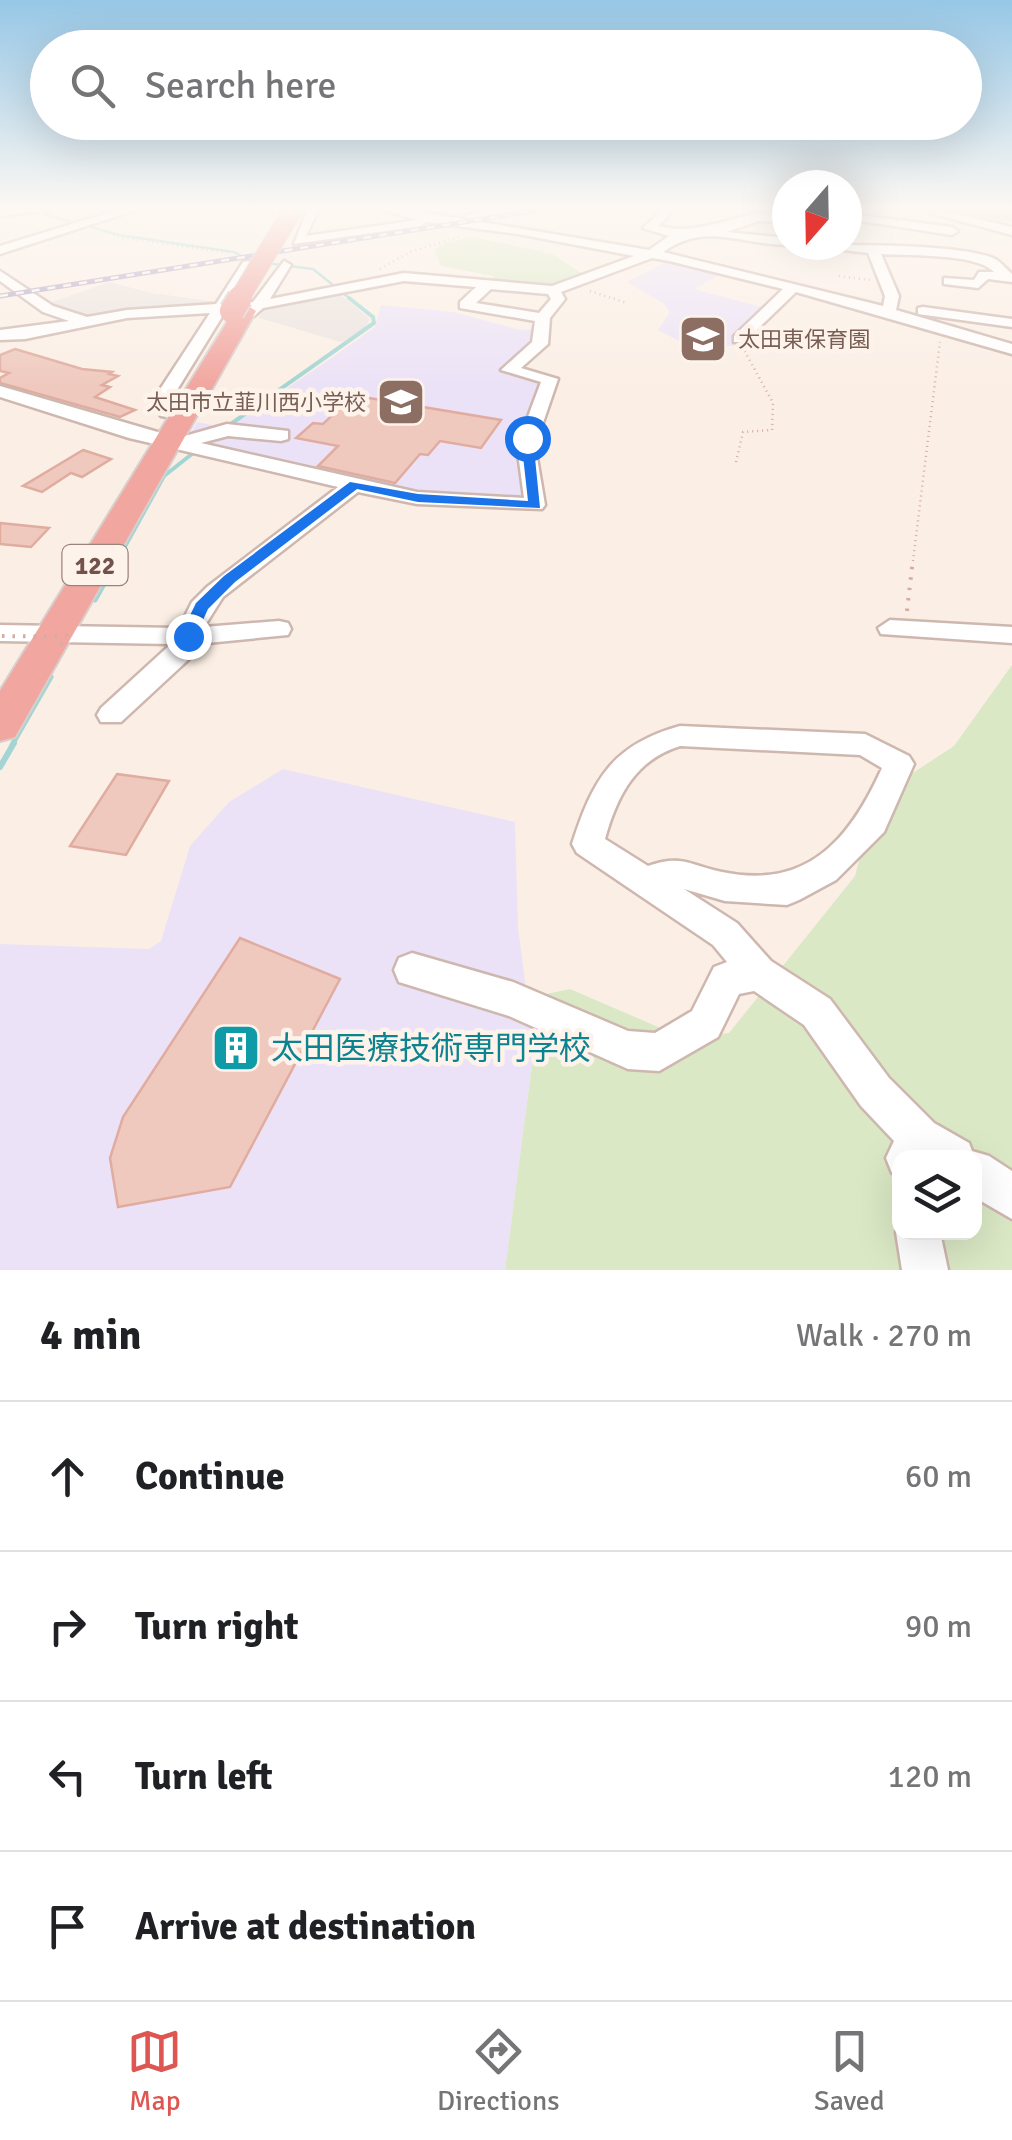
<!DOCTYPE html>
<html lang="en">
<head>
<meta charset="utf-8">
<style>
	:root { --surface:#fff; --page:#f6f6f6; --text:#202124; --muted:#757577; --line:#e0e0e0; --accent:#de5651 }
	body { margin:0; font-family:Signika,"Noto Sans JP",sans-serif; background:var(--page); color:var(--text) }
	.controls { position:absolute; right:30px; bottom:30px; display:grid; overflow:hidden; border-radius:20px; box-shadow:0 10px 40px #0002 }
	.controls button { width:90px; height:90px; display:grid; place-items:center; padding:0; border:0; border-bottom:2px solid var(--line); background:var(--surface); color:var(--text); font:50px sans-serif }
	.compass { position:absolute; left:772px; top:170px; width:90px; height:90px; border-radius:50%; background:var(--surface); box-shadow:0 10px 40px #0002; rotate:200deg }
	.stop { position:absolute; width:30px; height:30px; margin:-22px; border:8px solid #1a73e8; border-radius:50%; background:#fff }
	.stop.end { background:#1a73e8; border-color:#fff; box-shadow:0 2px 10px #0008 }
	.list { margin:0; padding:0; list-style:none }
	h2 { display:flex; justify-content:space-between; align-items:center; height:130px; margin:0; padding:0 40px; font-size:42px }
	h2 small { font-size:32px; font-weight:400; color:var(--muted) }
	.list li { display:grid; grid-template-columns:65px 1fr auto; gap:30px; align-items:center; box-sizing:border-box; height:150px; padding:0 40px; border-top:2px solid var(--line) }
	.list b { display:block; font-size:38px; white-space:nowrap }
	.list em { font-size:32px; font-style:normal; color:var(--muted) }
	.icon { flex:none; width:55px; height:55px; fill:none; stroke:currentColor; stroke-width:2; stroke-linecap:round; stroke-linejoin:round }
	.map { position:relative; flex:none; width:1012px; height:1270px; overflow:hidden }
	.search { position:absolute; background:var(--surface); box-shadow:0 10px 40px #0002; left:30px; right:30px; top:30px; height:110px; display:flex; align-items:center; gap:25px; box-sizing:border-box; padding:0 35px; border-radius:55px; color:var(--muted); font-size:38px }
	.sheet { height:730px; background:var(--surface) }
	nav { display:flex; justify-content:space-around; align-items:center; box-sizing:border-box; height:140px; border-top:2px solid var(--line); background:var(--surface); font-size:28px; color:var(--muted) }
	nav a { display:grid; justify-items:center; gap:5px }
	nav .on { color:var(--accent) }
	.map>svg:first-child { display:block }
	.industrial { fill:#ebe3df }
	.education { fill:#ece2f7 }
	.green { fill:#dae8c5; fill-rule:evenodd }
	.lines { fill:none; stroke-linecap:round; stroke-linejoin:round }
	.stream-far3 { stroke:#a2d5d3; stroke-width:2.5 }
	.stream-far2 { stroke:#a2d5d3; stroke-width:4 }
	.stream-far1 { stroke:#a2d5d3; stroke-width:5 }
	.stream { stroke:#a2d5d3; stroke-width:6 }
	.building { fill:#efc9be; stroke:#e1aca0; stroke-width:2.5 }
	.minor-casing { stroke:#ceb7af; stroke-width:5 }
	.major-casing { stroke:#d8cfcd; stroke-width:6 }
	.highway-casing { stroke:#d8cfcd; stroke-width:4 }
	.path-far1 { stroke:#d4aca2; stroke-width:2.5; stroke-dasharray:1 4; stroke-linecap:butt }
	.path { stroke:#d4aca2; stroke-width:4; stroke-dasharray:2.5 8; stroke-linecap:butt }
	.minor { fill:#fff; fill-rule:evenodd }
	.major { fill:#f6c7a1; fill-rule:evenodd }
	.highway { fill:#f2a6a0; fill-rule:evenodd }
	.rail-casing { stroke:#afa4c4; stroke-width:5 }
	.rail { stroke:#fef3eb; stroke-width:2.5; stroke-dasharray:8; stroke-linecap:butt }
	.highway-bridge-far1-casing { stroke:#d8cfcd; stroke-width:21; stroke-linecap:butt }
	.highway-bridge-casing { stroke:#d8cfcd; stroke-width:28; stroke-linecap:butt }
	.path-bridge { stroke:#d4aca2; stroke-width:4; stroke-dasharray:2.5 8; stroke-linecap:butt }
	.highway-bridge-far1 { stroke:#f2a6a0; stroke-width:19 }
	.highway-bridge { stroke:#f2a6a0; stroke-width:24 }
	.route { fill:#1a73e8 }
	.labels { text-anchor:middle; stroke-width:9; stroke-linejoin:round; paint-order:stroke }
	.far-education-label { font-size:22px; fill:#785e54; stroke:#fef3eb; text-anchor:start }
	.shield { fill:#fef3eb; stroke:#9d827c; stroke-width:2.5 }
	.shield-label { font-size:25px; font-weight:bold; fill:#73524c }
	.near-culture-label { font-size:32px; fill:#0d838f; stroke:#fef3eb; text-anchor:start }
</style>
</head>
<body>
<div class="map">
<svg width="1012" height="1270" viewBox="0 0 1012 1270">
	<rect width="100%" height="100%" fill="#fbefe5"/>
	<path class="industrial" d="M110 282 151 293 218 302 84 318 49 303Z
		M334 289 370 319 365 329 341 342 259 318 265 303Z"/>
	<path class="education" d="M670 260 721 274 694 289 765 308 735 337 736 345 698 351 658 330 670 312 663 303 627 282Z
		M381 305 453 312 520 330 538 329 534 343 502 371 543 381 527 496 518 501 423 494 186 441 197 422 228 428 333 357 375 327Z
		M283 769 515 822 518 927 534 1050 505 1270H0V944L149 949 161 941 190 846 229 802Z"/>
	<path class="green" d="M472 237 553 254 585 276C551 287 525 286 489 284L494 276 441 266 434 250 446 243Z
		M1012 665V1270H505L534 1050 528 998 570 989 686 1039 729 1033 855 876 876 797 954 746ZM900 1158H974V1232H900Z"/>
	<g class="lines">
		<path class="stream-far3" d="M57 208 44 214 119 235 234 252 251 262
			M267 263 313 269 353 301"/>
		<path class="stream-far2" d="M228 426 374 323 373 317 349 298
			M117 561 164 476 211 439"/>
		<path class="stream-far1" d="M95 600 118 559
			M12 745 51 677"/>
		<path class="stream" d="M0 767 14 743"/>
	</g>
	<path class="building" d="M15 349 82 369 112 372 109 374 118 376 102 385 110 387 95 397 135 410 120 417 0 383V378L9 373 0 371V355Z
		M363 397 501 420 481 448 440 441 428 455 420 454 395 483 318 466 338 446 296 438 313 423 323 424 344 404 354 406Z
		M83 450 111 459 82 477 71 473 42 492 23 486Z
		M0 523 49 528 31 547 0 544Z
		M117 774 169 781 126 855 70 846Z
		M240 938 340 979 230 1187 118 1207 110 1158 123 1117Z"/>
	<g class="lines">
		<g class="minor-casing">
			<path id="minor" d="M47 208 42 211 0 216V210Z
				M124 208H142L0 254V246Z
				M308 208H319L306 236 418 220 378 208H398L649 250 669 236 643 228 664 208H676L658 226C694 235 720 221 754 214 764 212 777 215 787 216V222L758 221 727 232 787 238 790 245C740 245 706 221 663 252L883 306 885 296 868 253 803 245C842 245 962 243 995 259 1001 262 1007 270 1012 274V282L988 279 978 288 944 284V278L974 280 979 272H994C977 253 908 256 881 254L899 296 896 310 1012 344V354L796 292 744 342H734V336L783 289 669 261 652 258 561 292 565 299 550 318 548 344 521 368 558 379 535 446 545 505 542 509 417 504 358 492 223 597 204 627 279 621 288 623 291 629 288 635 197 644 188 660 121 722H101L97 715 101 708 171 644 0 641V625L179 628 192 602 207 587 338 487 129 438 0 397V386L178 438 227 424 288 431V439L281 441 228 436 201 443 417 492 524 498 517 446 541 382 501 370 532 342 535 321 460 308V302L476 287 404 281 263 308 254 316 248 311 225 312 169 403 176 412 167 417 161 416 151 403 210 313 127 318 25 339 0 340V330L69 321 43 312 0 281V271L53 306 87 317 127 310 216 304 243 262 248 261 255 265 231 303 253 302 284 261 291 265 270 299 404 273 552 286 634 256 518 234 426 222 421 226 294 244ZM491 289 548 294 551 299 539 313 476 303Z
				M498 208H525L471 219 465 216Z
				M932 208 1012 227V235L931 213Z
				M858 215 952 227 958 231 952 235 854 220Z
				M923 307 1012 319V327L918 314V308Z
				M890 620 1012 627V643L881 634 878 628Z
				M680 726 865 734 909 756 914 764 884 832 836 880 799 900 787 905 725 901 684 889 737 923 771 961 830 999 889 1078 934 1123 969 1143 972 1151 989 1156 1012 1171V1219L974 1197V1158H900V1176L892 1173 886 1158 894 1141 861 1106 804 1025 754 991 739 994 718 1037 659 1071 628 1069 509 1016 399 982 394 970 399 958 412 953 513 982 628 1031 655 1033 692 1011 714 967 727 962 713 945 577 853 572 844C593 779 612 745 680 726ZM680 746 860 755 882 768C850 839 808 890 722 872 690 865 681 854 648 866L605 839C617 796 635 760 680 746Z
				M900 1223V1232H940L948 1270H902L896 1232Z"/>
		</g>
		<g class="major-casing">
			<path id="major" d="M921 208 1012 211V219L928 212Z"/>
		</g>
		<g class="highway-casing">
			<path id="highway" d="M245 304 256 311 15 737 0 741V691L234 311Z"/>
		</g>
		<path class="path-far1" d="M718 208 728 210
			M99 230 122 238 231 253
			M380 269 410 252 463 236
			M839 276 870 280
			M590 291 627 303
			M736 462 743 432 772 430 773 403 743 348
			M913 561 940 342"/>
		<path class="path" d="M907 611 913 559"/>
		<use href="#minor" class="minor"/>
		<use href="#major" class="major"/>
		<use href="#highway" class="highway"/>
		<g class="rail-casing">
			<path id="rail" d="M0 296 552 208"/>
		</g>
		<use href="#rail" class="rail"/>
		<g class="highway-bridge-far1-casing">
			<path id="highway-bridge-far1" d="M238 301 294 208"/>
		</g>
		<g class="highway-bridge-casing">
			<path id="highway-bridge" d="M232 311 240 298"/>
		</g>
		<path class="path-bridge" d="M2 636 66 637
			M61 645 72 627"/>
		<use href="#highway-bridge-far1" class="highway-bridge-far1"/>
		<use href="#highway-bridge" class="highway-bridge"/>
	</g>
	<linearGradient id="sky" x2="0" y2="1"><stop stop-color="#96c7e6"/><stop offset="0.54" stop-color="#fdf8f3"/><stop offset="1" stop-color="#fdf8f3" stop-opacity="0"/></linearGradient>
	<rect width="1012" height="386" fill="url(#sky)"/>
	<path class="route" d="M527 434 533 438 540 508 418 502 357 489 235 582 208 609 194 640 188 641 180 636 196 603 224 576 350 482 418 494 528 501 521 438Z"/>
	<defs>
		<g id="school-square" transform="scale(2.5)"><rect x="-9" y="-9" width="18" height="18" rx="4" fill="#8d6e63" stroke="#fef3eb"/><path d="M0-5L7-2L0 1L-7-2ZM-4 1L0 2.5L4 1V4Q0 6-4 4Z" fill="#fff"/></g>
		<g id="building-square" transform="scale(2.5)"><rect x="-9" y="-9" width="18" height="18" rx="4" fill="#0f9aa8" stroke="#fef3eb"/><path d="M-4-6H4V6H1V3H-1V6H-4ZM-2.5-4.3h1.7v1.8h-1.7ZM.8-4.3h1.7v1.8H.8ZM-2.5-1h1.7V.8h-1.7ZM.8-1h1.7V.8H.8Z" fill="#fff"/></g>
	</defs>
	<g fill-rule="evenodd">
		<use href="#school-square" x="703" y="339"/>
		<use href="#school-square" x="401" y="402"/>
		<use href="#building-square" x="236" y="1048"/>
	</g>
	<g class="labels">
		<g class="far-education-label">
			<text x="738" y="347">太田東保育園</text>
			<text x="366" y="410" text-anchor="end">太田市立韮川西小学校</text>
		</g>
		<rect class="shield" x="62.5" y="545" width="65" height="40" rx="8"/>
		<g class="shield-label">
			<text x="95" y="574">122</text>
		</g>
		<g class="near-culture-label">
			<text x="271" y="1059">太田医療技術専門学校</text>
		</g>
	</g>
</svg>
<div class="controls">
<button><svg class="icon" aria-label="layers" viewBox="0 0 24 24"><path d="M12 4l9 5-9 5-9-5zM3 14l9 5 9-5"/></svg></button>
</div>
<svg class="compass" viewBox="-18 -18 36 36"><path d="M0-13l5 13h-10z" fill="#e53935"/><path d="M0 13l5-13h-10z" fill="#757577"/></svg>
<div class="stop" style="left:527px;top:438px"></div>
<div class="stop end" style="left:188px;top:636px"></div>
<div class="search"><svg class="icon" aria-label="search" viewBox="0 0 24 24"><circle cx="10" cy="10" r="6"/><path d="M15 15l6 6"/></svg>Search here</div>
</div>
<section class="sheet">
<h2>4 min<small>Walk · 270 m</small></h2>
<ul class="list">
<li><svg class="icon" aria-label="ahead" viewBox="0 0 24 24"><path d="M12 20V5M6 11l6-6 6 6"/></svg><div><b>Continue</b></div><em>60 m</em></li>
<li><svg class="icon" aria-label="right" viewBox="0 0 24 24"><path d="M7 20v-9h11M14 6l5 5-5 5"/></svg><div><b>Turn right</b></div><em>90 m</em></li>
<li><svg class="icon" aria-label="left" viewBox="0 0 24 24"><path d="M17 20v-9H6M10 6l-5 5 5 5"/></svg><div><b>Turn left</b></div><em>120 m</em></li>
<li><svg class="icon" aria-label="arrive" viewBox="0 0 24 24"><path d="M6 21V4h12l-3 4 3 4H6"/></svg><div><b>Arrive at destination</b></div></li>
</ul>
</section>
<nav>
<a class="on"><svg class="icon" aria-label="map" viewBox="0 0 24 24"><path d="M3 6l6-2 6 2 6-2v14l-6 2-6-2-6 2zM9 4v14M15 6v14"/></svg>Map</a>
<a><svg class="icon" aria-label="directions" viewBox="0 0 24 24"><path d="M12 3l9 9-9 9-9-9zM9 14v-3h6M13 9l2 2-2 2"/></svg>Directions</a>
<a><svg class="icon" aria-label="saved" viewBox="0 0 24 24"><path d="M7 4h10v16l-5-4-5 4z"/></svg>Saved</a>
</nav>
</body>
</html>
